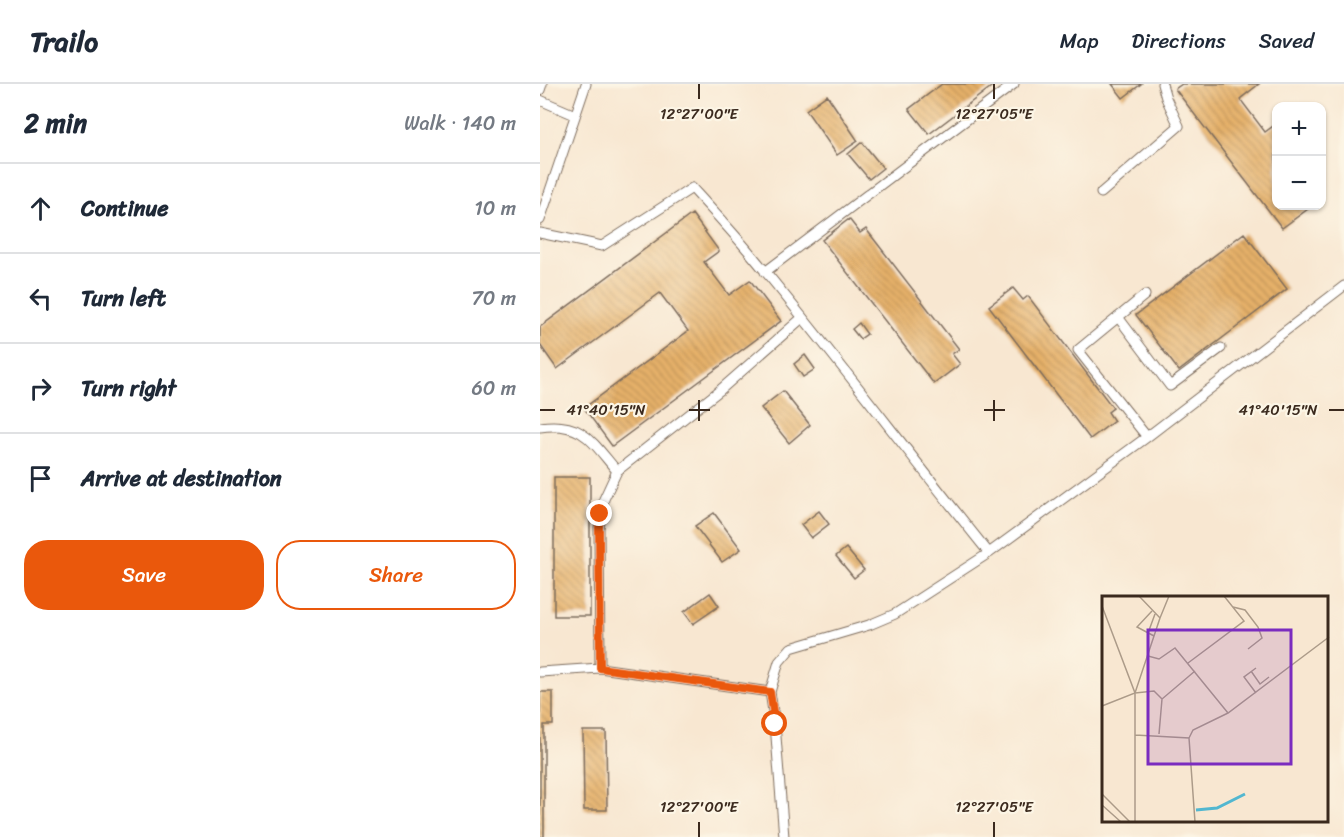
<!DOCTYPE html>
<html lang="en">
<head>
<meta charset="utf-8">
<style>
	:root { --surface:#fff; --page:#f2f2f3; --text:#1f2937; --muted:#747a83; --line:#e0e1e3; --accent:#ea580c }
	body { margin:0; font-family:Sriracha,sans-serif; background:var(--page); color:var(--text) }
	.controls { position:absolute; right:18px; top:18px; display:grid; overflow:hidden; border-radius:12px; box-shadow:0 2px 4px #0004 }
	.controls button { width:54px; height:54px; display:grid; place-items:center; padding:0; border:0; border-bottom:2px solid var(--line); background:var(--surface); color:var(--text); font:30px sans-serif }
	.stop { position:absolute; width:18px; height:18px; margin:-14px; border:4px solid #ea580c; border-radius:50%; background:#fff }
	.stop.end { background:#ea580c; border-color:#fff; box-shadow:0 2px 6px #0008 }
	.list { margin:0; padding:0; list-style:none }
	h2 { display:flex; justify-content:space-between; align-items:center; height:78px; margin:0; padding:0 24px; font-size:26px }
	h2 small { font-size:20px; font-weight:400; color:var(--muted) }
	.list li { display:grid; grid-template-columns:39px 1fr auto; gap:18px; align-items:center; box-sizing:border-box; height:90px; padding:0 24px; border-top:2px solid var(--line) }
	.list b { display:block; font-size:22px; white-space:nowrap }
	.list em { font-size:20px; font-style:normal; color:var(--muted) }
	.actions { display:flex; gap:12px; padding:18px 24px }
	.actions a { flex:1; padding:14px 0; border:2px solid var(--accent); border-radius:24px; text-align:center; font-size:21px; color:var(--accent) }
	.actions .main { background:var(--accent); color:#fff }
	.icon { flex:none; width:33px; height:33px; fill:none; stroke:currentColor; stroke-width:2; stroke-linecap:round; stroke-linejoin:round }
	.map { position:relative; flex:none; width:804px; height:753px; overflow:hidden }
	header { display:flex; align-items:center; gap:36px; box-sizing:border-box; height:84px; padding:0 30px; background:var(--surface); border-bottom:2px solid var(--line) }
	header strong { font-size:28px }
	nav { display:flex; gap:33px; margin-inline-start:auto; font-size:21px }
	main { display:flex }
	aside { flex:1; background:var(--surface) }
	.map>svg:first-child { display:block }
	.building { fill:url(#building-back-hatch) }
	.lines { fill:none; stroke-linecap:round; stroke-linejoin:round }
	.lane-casing { stroke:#7d6c5d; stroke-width:11 }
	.lane { stroke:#fff; stroke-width:9 }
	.route { stroke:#ea580c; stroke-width:8 }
	.ticks { fill:none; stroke:#3b2a1e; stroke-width:2 }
	.inset-river { fill:none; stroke:#52b7d0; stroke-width:3 }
	.inset-road { fill:none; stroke:#ac9b89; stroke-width:1.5 }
	.view { fill:#7b2cbf; fill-opacity:0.15; stroke:#7b2cbf; stroke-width:3 }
	.inset-edge { fill:none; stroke:#3b2a1e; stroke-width:3 }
	.ticks-label { font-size:15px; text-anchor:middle; fill:#3b2a1e; stroke:#fcf5e5; stroke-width:4.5; stroke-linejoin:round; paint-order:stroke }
</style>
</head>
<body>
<header>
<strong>Trailo</strong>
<nav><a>Map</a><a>Directions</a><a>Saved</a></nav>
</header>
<main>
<aside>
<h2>2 min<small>Walk · 140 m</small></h2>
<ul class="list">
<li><svg class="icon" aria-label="ahead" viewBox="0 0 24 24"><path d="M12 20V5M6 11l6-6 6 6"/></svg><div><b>Continue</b></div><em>10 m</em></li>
<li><svg class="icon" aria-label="left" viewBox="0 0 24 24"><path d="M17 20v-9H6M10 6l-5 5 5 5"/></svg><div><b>Turn left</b></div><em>70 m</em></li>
<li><svg class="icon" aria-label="right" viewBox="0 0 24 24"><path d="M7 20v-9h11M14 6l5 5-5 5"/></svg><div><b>Turn right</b></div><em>60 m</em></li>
<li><svg class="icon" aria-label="arrive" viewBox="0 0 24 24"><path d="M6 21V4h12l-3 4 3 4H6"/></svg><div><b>Arrive at destination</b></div></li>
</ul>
<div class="actions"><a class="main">Save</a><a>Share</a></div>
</aside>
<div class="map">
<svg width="804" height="753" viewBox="0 0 804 753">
	<defs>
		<pattern id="building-back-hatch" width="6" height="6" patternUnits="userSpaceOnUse" patternTransform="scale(1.5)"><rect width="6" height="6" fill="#e6b169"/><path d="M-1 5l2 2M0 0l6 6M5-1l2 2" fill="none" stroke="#bc9056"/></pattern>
	</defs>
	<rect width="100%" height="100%" fill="#fcf5e5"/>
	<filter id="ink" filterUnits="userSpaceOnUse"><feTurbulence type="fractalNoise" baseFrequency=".0167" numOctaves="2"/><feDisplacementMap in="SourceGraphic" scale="12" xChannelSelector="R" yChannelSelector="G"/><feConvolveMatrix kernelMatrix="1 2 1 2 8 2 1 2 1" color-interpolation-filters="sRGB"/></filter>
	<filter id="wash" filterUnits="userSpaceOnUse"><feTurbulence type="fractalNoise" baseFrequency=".008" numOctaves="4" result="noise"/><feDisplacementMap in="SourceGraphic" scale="24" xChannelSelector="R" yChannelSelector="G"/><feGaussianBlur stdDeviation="1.35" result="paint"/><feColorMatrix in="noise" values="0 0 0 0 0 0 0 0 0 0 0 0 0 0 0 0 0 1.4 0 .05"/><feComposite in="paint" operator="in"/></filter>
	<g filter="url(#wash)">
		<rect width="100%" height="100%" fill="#f8e7d1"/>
		<g id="blocks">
			<path class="building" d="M402 0H455L389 50 369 25Z
				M572 0H601L583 14Z
				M642 0H719L700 15 725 48 736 40V122H772L742 144 635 5Z
				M287 11 318 57 297 71 266 26Z
				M322 58 343 84 329 95 308 70Z
				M152 130 179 167 164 178 189 211 210 196 241 237 72 362 44 324 148 247 120 209 17 285 0 261V243Z
				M309 135 320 149 326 145 419 265 412 270 420 280 394 300 282 156Z
				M704 149 747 205 639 287 596 231Z
				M473 204 483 216 488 212 573 324 568 328 574 337 550 355 449 222Z
				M319 239 327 250 320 255 312 245Z
				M265 271 275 285 263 293 254 280Z
				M243 307 270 341 249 359 221 324Z
				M14 393H50V532H14Z
				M279 427 289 440 271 454 261 441Z
				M174 429 201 465 182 478 155 442Z
				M306 464 324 486 314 494 296 472Z
				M170 509 179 522 153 540 144 528Z
				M0 608H13V641H4V753H0Z
				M43 647H66L67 726H44Z"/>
		</g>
	</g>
	<g filter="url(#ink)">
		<use href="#blocks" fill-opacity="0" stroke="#7d6c5d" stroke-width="1.5"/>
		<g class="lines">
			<g class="lane-casing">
				<path id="lane" d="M0 6 2 0
					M0 16 35 31
					M561 109 639 42 626 14 622 0
					M0 136 46 0
					M0 149 62 162 152 104C171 125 191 146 210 169 292 267 368 369 449 469
					M225 188 474 0
					M605 211 538 266 607 353
					M578 233 630 302 681 264
					M0 343C43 337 52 358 77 387
					M60 584 59 444 64 415 77 387 179 307 262 234
					M0 588 60 584 230 608 235 640 244 753
					M230 608 239 578 251 564 329 541 355 530 449 469 607 353 804 202"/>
			</g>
			<use href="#lane" class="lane"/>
		</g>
	</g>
	<g class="lines" filter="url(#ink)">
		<path class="route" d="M60 430 59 444 60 584 230 608 235 640"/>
	</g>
	<path class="ticks" d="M159 0V15M454 0V15M159 316V337M454 316V337M0 326H15M149 326H170M444 326H465M789 326H804M159 738V753M454 738V753"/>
	<g transform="translate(562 512)">
		<rect width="226" height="226" fill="#f8e7d1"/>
		<path class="inset-river" d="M94 214 115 212 143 198"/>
		<path class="inset-road" d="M37 0 58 22 67 0M0 10 33 97V226M131 11 143 14 156 31 160 42 146 53M50 15 35 31 52 40M46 37 53 18M46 60 57 63 73 52 126 117M86 67 142 25 122 0M154 72 142 81 154 97M149 75 158 88 167 81M33 97 52 95 60 103M0 110 33 97 58 22M57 138 60 103 93 75M33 139 87 142 93 226M87 142 91 134 126 117 227 41M0 198 28 226M0 209 19 226"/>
		<path class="view" d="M46 34H189V168H46Z"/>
		<rect width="226" height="226" class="inset-edge"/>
	</g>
	<g class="ticks-label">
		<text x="159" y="35">12°27'00"E</text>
		<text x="454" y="35">12°27'05"E</text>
		<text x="66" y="331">41°40'15"N</text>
		<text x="738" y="331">41°40'15"N</text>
		<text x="159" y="728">12°27'00"E</text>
		<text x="454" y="728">12°27'05"E</text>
	</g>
</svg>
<div class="controls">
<button>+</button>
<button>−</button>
</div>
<div class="stop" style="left:235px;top:640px"></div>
<div class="stop end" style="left:60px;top:430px"></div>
</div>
</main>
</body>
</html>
